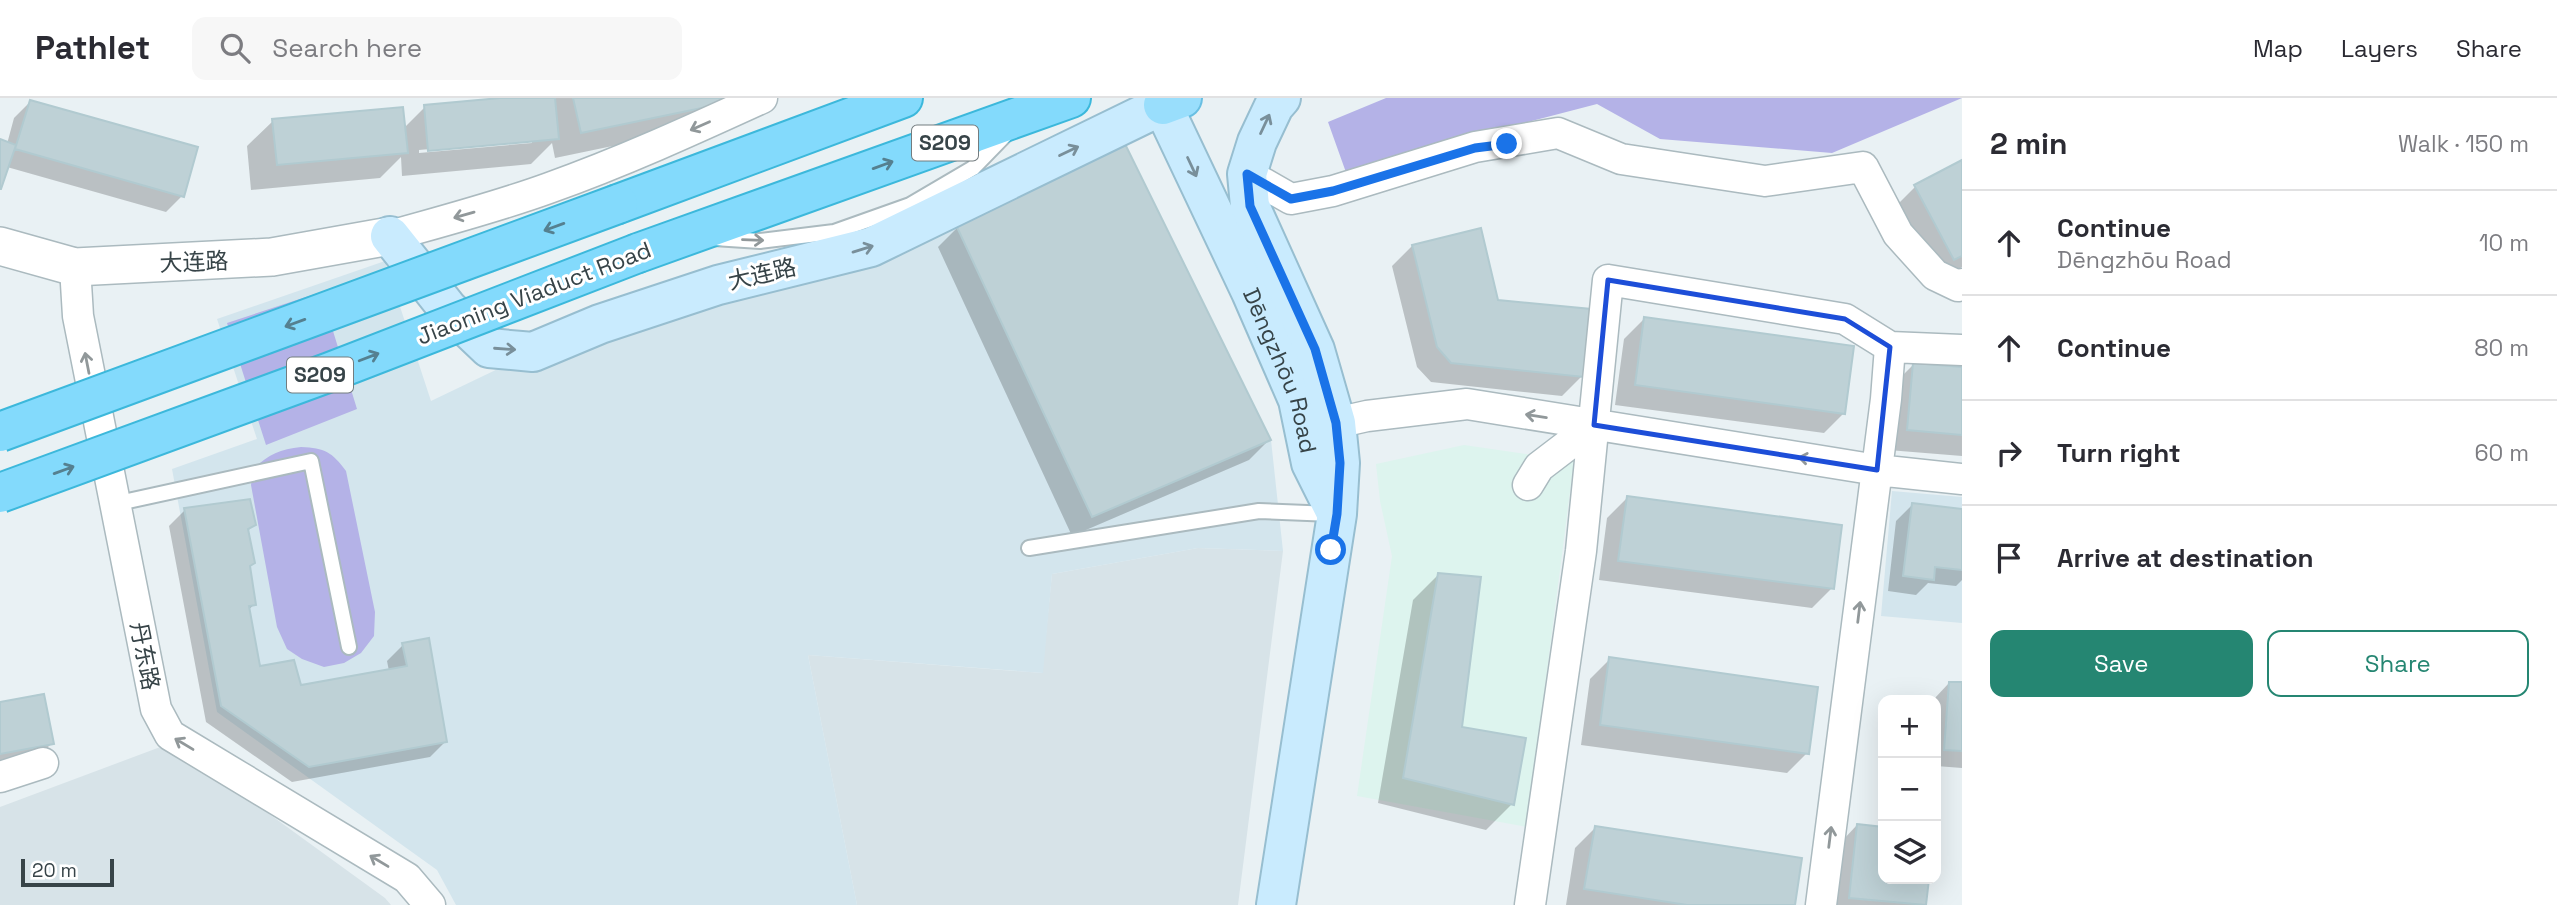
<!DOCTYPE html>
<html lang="en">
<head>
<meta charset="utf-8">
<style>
	:root { --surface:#fff; --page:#f7f7f7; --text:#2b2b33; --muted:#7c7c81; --line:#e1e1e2; --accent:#258672 }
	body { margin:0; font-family:"Space Grotesk","Noto Sans SC",sans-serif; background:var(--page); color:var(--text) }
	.controls { position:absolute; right:21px; bottom:21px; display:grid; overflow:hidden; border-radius:14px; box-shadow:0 7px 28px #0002 }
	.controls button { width:63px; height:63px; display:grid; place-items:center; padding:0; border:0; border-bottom:2px solid var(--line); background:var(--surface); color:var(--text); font:35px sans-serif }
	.scale { position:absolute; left:21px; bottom:18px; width:93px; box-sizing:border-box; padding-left:7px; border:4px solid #374448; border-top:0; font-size:19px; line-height:24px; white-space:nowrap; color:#374448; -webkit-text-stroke:5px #fff; paint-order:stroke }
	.stop { position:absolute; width:21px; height:21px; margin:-16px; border:5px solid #1a73e8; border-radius:50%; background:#fff }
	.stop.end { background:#1a73e8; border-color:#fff; box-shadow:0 2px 7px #0008 }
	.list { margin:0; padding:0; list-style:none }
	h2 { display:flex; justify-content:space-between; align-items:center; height:91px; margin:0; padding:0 28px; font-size:30px }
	h2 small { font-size:23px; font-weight:400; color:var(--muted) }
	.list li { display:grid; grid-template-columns:46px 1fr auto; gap:21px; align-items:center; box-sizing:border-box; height:105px; padding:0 28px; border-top:2px solid var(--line) }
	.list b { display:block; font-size:26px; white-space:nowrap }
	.list p { margin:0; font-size:23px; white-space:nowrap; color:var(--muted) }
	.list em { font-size:23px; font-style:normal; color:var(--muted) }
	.actions { display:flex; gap:14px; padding:21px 28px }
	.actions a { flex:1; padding:16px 0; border:2px solid var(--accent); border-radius:14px; text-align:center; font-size:24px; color:var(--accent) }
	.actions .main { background:var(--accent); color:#fff }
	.icon { flex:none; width:38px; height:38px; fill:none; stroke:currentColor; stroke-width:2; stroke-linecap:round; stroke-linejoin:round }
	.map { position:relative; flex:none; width:1962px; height:807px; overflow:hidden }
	header { display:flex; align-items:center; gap:42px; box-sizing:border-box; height:98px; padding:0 35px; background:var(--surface); border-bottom:2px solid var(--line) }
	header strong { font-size:33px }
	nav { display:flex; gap:38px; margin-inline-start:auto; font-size:24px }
	.search { width:490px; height:63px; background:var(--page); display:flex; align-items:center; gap:18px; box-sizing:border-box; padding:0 24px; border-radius:14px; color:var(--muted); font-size:26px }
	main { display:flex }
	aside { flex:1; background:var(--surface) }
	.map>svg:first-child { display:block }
	.residential { fill:#d7e3e8 }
	.education { fill:#d3e5ed }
	.medical { fill:#ddf4ee }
	.green { fill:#b4b2e7 }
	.shadow { fill:#0003; fill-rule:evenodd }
	.building { fill:#bed1d6; stroke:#b1cad0; stroke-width:2 }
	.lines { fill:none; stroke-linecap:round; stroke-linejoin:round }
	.service-casing { stroke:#abbabf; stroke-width:18 }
	.minor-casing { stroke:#abbabf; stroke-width:33 }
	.tertiary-casing { stroke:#abbabf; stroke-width:40 }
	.secondary-casing { stroke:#97bed0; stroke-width:42 }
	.primary-casing { stroke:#69bfe2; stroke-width:42 }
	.trunk-casing { stroke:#3cb8db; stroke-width:42 }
	.service { stroke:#fff; stroke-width:14 }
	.minor { stroke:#fff; stroke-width:30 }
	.tertiary { stroke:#fff; stroke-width:37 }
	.secondary { stroke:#c9ebfe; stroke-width:38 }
	.primary { stroke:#99defc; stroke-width:38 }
	.trunk { stroke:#83dafc; stroke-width:38 }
	.trunk-bridge-casing { stroke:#3cb8db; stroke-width:42; stroke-linecap:butt }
	.trunk-bridge { stroke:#83dafc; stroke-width:38 }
	.oneway { stroke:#798f9a }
	.oneway2 { stroke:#91989a }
	.oneway3 { stroke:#558090 }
	.route { stroke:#1a73e8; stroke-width:9 }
	.marked { fill:none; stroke:#1d4ed8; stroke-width:5; stroke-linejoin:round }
	.labels { text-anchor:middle; stroke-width:6; stroke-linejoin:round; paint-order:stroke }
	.shield { fill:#fff; stroke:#737c7f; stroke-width:2 }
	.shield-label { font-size:21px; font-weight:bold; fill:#374448 }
	.street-label { font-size:23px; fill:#374448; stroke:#fff }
</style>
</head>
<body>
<header>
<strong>Pathlet</strong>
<div class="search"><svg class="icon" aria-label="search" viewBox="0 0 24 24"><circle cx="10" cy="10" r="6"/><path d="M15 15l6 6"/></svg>Search here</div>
<nav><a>Map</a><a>Layers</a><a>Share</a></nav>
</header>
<main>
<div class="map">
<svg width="1962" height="807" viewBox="0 0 1962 807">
	<rect width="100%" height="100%" fill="#e9f1f4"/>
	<path class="residential" d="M1198 450 1283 453 1238 807H857L808 557 1042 575 1052 476Z
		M171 645 385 800 391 807H0V709Z"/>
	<path class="education" d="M956 127 1092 419 1271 342 1283 453 1198 450 1052 476 1043 575 808 557 857 807H456L437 772 217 614 172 371 257 341 217 221 385 163 431 303 504 268Z
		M1892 393 1962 399V525L1881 518Z"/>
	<path class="medical" d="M1464 347 1574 363 1527 729 1357 698 1392 458 1380 403 1376 366Z"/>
	<path class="green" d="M1386 0H1962L1832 55 1660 41 1597 6 1466 40 1348 80 1328 24Z
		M321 194 357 311 266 347 227 225Z
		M301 349C325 350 332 354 346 373L375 514 374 538 361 555 344 565 324 569 302 561 287 551 277 529 251 387 253 371C268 357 280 351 301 349Z"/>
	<path class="shadow" d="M519 0H752L728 24 555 60 552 45 531 66 402 78 401 59 380 80 251 92 247 48 273 23 404 30 425 9ZM532 42V45L419 55V52Z
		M30 4 182 98 166 114 7 69 0 90V43L7 46 14 20Z
		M1962 64V169L1928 187 1890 114 1915 89Z
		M958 129 1269 342 1249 362 1072 438 938 149Z
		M1412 148 1496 203 1582 278 1562 298 1431 284 1417 269 1392 168Z
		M1644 221 1844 315 1824 335 1615 307 1624 241Z
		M1913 267 1962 271V358L1888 352 1893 287Z
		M1627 400 1832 490 1812 510 1599 482 1607 420Z
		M1912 407 1962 413V482L1956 488 1928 485 1916 497 1888 493 1896 423Z
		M185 412 254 426 247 434 248 469 255 506 248 512 259 570 299 589 389 573 387 563 403 547 446 643 430 659 292 684 206 624 169 428Z
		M1439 476 1460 630 1512 706 1486 732 1378 705 1413 502Z
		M1610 561 1807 655 1787 675 1581 647 1590 581Z
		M1949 585 1962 586V670L1936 668V602L1934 601Z
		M0 606 52 645 26 671 0 676Z
		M1857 727 1883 730V781H1928L1925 807H1835L1842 743Z
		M1595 730 1793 807H1566L1575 750Z"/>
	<path class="building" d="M500 0H555L559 41 428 53 424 7Z
		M573 0H750L581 35Z
		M30 2 198 49 184 99 15 51Z
		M403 9 408 55 277 67 272 21Z
		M0 41 16 47 1 91H0Z
		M1125 46 1271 342 1092 419 956 127Z
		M1962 62V158L1954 162 1914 87Z
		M1481 130 1498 202 1591 211 1584 279 1451 265 1437 249 1412 147Z
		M1644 219 1854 248 1845 316 1635 287Z
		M1913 265 1962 269V337L1907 332Z
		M1627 398 1842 427 1834 491 1618 463Z
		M250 401 256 427 248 431 255 465 250 468 256 507 249 508 260 568 294 562 301 587 407 568 402 545 429 540 447 644 309 669 221 608 184 410Z
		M1912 405 1962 411V472L1935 469 1934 482 1903 478Z
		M1438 475 1481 479 1462 629 1526 640 1514 707 1403 680Z
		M1609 559 1818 589 1809 656 1600 627Z
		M1949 584H1962V653L1944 652Z
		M44 596 54 646 0 656V604Z
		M1857 726 1883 729V781H1929L1926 807 1849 800Z
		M1595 728 1802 760 1795 807H1687L1584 791Z"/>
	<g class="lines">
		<g class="service-casing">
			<path id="service" d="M714 140 760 143 834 134 910 107 973 70 1009 33
				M114 406 311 363 349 549
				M1029 450 1259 413 1332 416"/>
		</g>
		<g class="minor-casing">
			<path id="minor" d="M1247 76 1291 101 1333 93 1475 49 1558 35 1621 61 1765 83 1863 69 1898 136 1935 177 1958 188 1962 186
				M390 138C443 123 497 109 549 90 622 64 692 32 762 0
				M75 169 78 218 156 611 170 637 407 780 430 807
				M1890 249 1962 252
				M1336 325 1367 318 1467 306 1877 372 1962 381
				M1528 387 1539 369 1594 327
				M0 679 43 665
				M1530 807 1581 453 1608 182 1845 221 1890 249 1886 301 1821 807"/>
		</g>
		<g class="tertiary-casing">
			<path id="tertiary" d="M0 148 75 169 272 159 390 138"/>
		</g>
		<g class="secondary-casing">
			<g id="secondary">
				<path id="s1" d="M1159 0 1251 194 1298 302 1311 365 1336 415"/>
				<path d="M390 138 448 211 489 250 533 254 600 226 718 187 871 149 1163 7"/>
				<path d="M1276 807 1337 416 1340 365 1336 325 1315 252 1250 108 1247 76 1257 44 1274 8 1281 0"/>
			</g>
		</g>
		<g class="primary-casing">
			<path id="primary" d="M1163 7 1182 0"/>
		</g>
		<g class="trunk-casing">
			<path id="trunk" d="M618 106 903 0
				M638 155 1071 0"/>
		</g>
		<use href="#service" class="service"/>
		<use href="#minor" class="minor"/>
		<use href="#tertiary" class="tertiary"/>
		<use href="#secondary" class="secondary"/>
		<use href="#primary" class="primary"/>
		<use href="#trunk" class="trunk"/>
		<g class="trunk-bridge-casing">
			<path id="trunk-bridge" d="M0 334 618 106
				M0 395 330 274 638 155"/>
		</g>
		<use href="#trunk-bridge" class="trunk-bridge"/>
	</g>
	<defs><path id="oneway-shaft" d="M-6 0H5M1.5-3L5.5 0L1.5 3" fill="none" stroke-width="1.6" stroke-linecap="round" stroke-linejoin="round" transform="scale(1.75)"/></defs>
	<g class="oneway">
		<use href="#oneway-shaft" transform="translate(1265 26) rotate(-65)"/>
		<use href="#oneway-shaft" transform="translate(1069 53) rotate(-26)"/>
		<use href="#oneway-shaft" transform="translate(1192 69) rotate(65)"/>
		<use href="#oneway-shaft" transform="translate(863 151) rotate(-17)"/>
		<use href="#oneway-shaft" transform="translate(505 251) rotate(4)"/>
	</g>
	<g class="oneway2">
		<use href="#oneway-shaft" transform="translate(700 28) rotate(156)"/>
		<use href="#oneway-shaft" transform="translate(464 117) rotate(164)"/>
		<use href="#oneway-shaft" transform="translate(753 142) rotate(2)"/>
		<use href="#oneway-shaft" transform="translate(87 265) rotate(-101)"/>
		<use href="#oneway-shaft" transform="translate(1536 318) rotate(-171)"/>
		<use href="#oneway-shaft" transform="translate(1809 361) rotate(-171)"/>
		<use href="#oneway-shaft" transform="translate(1859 514) rotate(-83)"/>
		<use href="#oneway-shaft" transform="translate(184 646) rotate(-149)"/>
		<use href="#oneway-shaft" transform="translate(1830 739) rotate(-83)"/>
		<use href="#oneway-shaft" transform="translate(379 763) rotate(-149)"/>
	</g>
	<g class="oneway3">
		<use href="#oneway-shaft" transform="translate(883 67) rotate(-20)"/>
		<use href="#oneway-shaft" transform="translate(554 129) rotate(160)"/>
		<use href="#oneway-shaft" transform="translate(295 225) rotate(160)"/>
		<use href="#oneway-shaft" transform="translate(369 259) rotate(-21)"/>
		<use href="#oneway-shaft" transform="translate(64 372) rotate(-20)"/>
	</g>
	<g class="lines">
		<path class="route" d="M1331 452 1337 416 1340 365 1336 325 1315 251 1250 108 1247 76 1291 101 1333 93 1475 50 1507 46"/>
	</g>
	<path class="marked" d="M1608 182 1845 221 1890 249 1877 372 1594 327Z"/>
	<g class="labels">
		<g class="shield">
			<rect x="912" y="27.5" width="66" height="35" rx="5"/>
			<rect x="287" y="259.5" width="66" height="35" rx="5"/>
		</g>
		<g class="shield-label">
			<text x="945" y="52">S209</text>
			<text x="320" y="284">S209</text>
		</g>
		<g class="street-label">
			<text transform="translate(194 164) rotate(-2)" y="8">大连路</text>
			<text transform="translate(762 176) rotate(-13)" y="8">大连路</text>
			<text transform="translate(534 195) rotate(-21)" y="8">Jiaoning Viaduct Road</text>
			<text dy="8" stroke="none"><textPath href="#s1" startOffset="299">Dēngzhōu Road</textPath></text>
			<text transform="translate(145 558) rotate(79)" y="8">丹东路</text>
		</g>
	</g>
</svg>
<div class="controls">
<button>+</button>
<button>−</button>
<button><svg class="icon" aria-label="layers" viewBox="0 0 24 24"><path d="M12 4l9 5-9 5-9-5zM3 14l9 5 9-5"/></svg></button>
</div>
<div class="scale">20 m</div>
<div class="stop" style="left:1331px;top:452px"></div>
<div class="stop end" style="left:1507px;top:46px"></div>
</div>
<aside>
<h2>2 min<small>Walk · 150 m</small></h2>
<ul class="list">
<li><svg class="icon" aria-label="ahead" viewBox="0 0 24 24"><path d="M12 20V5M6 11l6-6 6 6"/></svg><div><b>Continue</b><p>Dēngzhōu Road</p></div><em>10 m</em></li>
<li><svg class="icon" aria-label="ahead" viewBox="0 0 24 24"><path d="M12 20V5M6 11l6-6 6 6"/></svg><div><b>Continue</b></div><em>80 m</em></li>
<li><svg class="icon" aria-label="right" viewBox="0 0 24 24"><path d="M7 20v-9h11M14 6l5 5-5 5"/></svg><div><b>Turn right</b></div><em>60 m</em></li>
<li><svg class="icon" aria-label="arrive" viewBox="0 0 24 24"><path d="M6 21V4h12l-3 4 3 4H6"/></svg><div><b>Arrive at destination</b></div></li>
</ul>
<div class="actions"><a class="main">Save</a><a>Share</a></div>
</aside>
</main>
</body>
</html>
